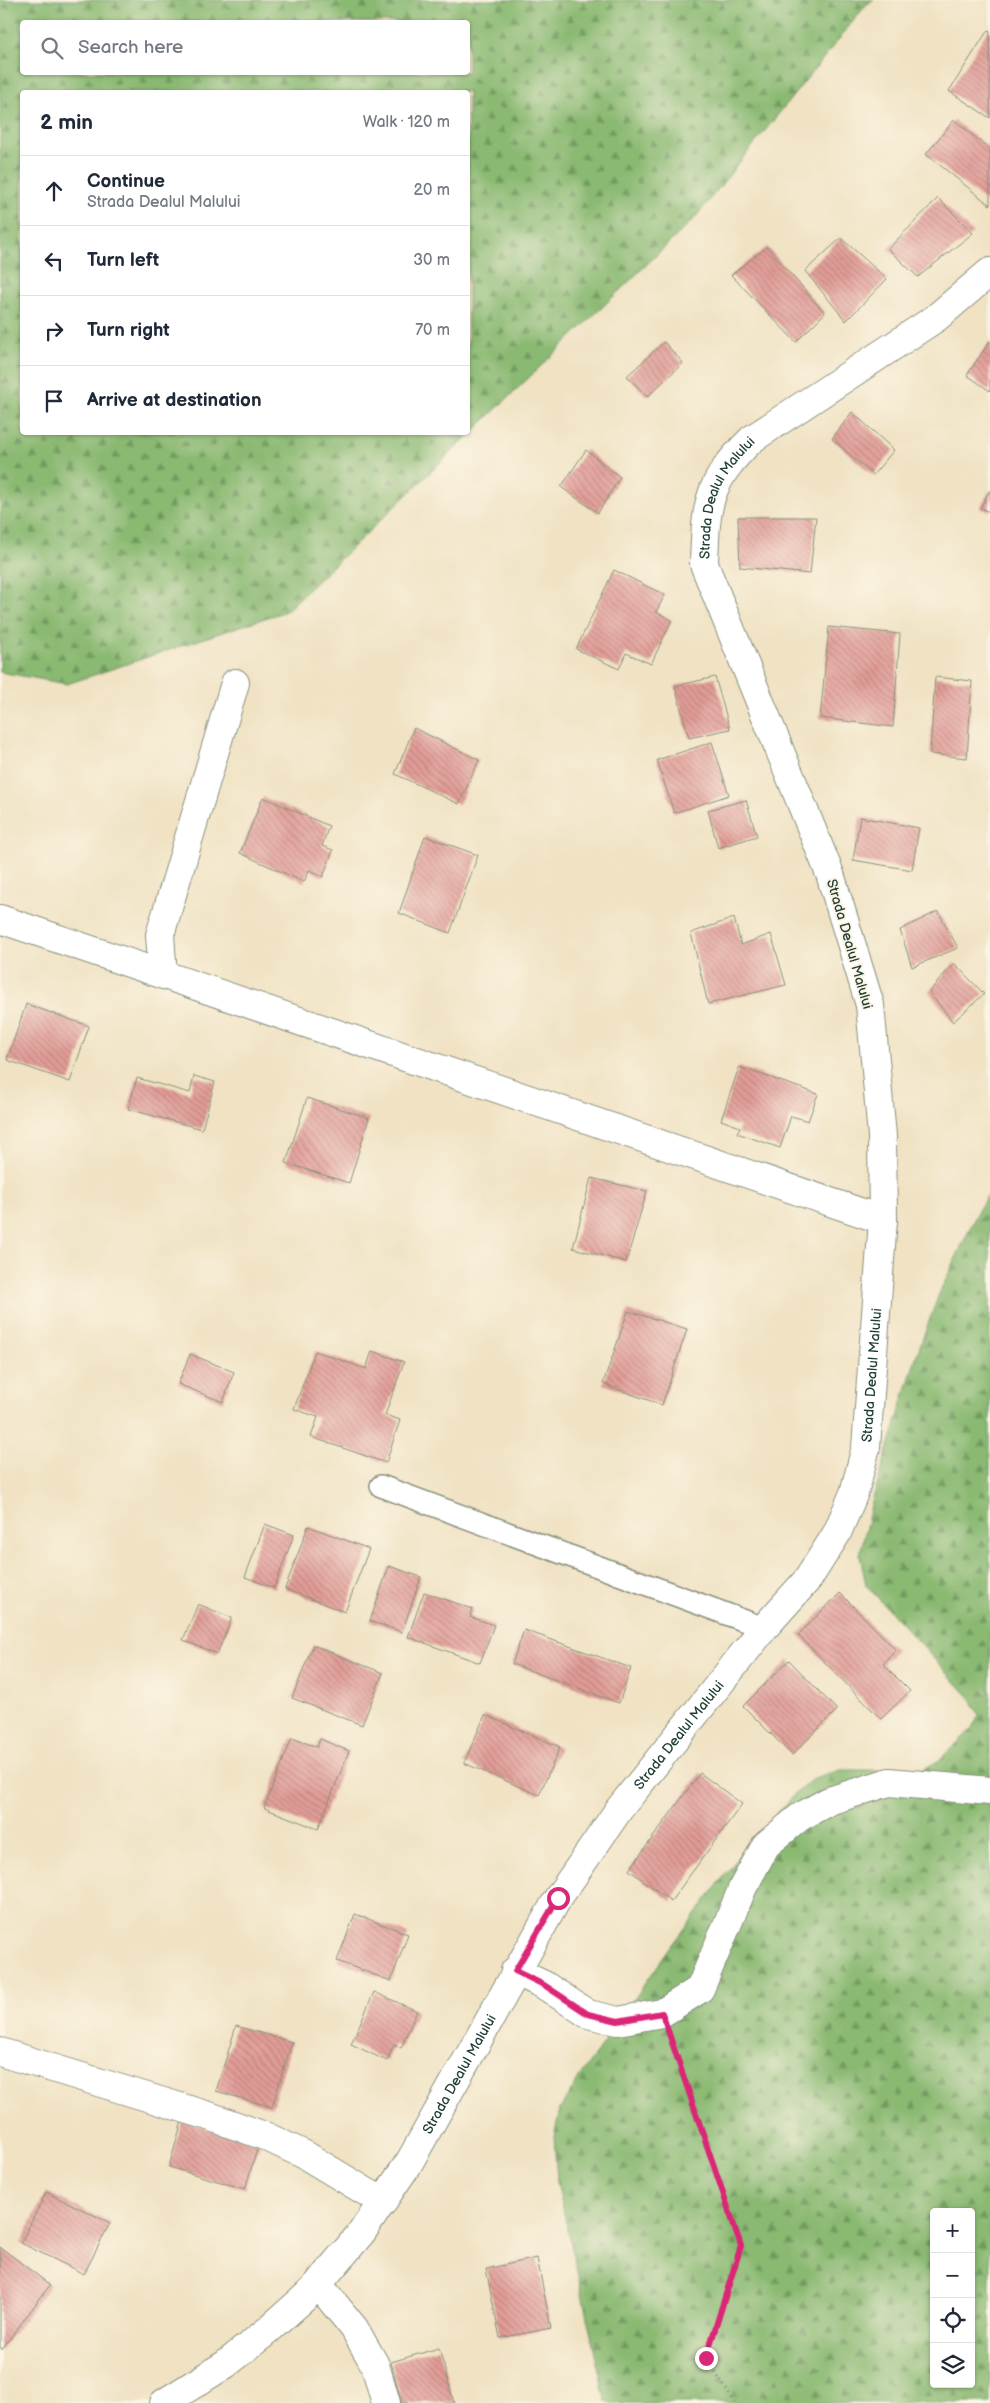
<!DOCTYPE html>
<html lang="en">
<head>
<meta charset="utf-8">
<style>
	:root { --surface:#fff; --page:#f2f2f3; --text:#1f2937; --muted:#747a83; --line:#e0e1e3 }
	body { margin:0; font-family:"Balsamiq Sans",sans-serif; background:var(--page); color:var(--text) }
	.controls { position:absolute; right:15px; bottom:15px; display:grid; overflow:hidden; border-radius:5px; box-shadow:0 1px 4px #0004 }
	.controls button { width:45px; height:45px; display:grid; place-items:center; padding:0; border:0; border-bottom:1px solid var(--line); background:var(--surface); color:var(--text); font:25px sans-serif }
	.stop { position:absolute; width:15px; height:15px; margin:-11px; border:4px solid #db2777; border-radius:50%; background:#fff }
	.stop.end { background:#db2777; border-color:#fff; box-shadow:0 1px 5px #0008 }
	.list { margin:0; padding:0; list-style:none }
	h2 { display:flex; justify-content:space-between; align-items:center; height:65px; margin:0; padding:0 20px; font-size:21px }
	h2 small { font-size:16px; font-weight:400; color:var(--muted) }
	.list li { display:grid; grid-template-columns:32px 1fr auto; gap:15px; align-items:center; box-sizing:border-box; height:70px; padding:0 20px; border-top:1px solid var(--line) }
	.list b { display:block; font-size:19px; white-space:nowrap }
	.list p { margin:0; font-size:16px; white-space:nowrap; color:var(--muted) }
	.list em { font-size:16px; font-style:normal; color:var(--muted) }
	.icon { flex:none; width:28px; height:28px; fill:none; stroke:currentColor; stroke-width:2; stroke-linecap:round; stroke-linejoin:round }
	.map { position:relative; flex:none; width:990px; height:2403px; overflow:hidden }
	.search { position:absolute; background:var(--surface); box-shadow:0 1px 4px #0004; left:20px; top:20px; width:450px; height:55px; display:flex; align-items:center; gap:12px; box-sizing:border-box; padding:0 18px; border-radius:5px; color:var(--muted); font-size:19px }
	.panel { position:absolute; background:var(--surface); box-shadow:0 1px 4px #0004; left:20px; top:90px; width:450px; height:345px; border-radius:5px }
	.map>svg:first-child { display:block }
	.forest { fill:url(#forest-firs); stroke:#547b53; fill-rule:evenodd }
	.building { fill:url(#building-back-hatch) }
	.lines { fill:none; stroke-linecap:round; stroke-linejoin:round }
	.service-casing { stroke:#88907c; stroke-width:24 }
	.minor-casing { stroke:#88907c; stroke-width:30 }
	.path { stroke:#88907c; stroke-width:3; stroke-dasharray:1 4; stroke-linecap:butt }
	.service { stroke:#fff; stroke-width:21 }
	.minor { stroke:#fff; stroke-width:28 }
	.route { stroke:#db2777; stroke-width:6 }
	.labels { text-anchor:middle; stroke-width:4; stroke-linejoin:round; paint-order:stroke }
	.street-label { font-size:14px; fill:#1f3d34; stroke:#fcf5e5 }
</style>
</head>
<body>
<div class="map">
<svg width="990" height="2403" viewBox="0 0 990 2403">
	<defs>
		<pattern id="forest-firs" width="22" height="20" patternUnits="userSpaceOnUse" patternTransform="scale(1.25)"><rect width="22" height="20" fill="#8ab972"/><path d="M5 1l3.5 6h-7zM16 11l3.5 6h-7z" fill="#70985e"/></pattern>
		<pattern id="building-back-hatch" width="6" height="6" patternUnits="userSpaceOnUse" patternTransform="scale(1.25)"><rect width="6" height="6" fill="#e29c97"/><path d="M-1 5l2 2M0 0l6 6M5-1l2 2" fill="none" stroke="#b7807c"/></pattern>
	</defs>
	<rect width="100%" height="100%" fill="#fcf5e5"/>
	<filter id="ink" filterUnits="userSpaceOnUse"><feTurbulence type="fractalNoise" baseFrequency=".02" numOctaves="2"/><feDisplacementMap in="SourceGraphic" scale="10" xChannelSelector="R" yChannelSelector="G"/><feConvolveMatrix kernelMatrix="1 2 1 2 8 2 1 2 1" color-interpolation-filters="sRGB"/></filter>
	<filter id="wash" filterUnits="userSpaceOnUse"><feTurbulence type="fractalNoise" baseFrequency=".0096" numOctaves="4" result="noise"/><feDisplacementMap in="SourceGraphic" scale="20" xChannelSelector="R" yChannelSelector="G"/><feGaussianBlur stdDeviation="1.12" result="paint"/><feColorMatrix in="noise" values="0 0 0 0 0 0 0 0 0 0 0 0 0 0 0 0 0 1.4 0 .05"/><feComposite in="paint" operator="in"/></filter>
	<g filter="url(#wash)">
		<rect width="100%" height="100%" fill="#f0e2c3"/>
		<path class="forest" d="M0 0H874L867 4 694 219 286 611 67 684 0 672ZM22 22H468V72H22ZM22 92H468V432H22Z
			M990 1191V2403H606L557 2181 554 2137 560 2109 581 2075 668 1951 743 1851 793 1796 811 1780 840 1770H922L938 1761 972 1729 979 1715 971 1699 866 1585 860 1555 871 1505 916 1357 939 1294 979 1209ZM934 2212H971V2384H934Z"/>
		<g id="blocks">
			<path class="building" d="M988 30 990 32V118L949 91Z
				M954 120 990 149V205L926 154Z
				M938 198 973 233 918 277 888 249Z
				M841 238 887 279 846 321 805 271Z
				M767 247 825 313 796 342 731 275Z
				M990 341V391L967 375Z
				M664 342 683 363 647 397 627 376Z
				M852 412 894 450 873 475 832 439Z
				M586 450 620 477 598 513 561 487Z
				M990 490V512L980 508Z
				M738 517H816L810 574 740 567Z
				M614 570 665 595 656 612 672 620 651 664 626 653 619 669 576 649Z
				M829 627 900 634 893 727 820 718Z
				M715 677 730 729 689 738 675 686Z
				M935 677 972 681 967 758 930 754Z
				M414 728 479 760 459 804 395 774Z
				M712 742 729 795 674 813 657 760Z
				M263 797 329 826 322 846 333 850 323 877 309 870 304 882 240 853Z
				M746 800 757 836 718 848 708 810Z
				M860 817 919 828 912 870 853 860Z
				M425 836 478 855 450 933 399 913Z
				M938 911 958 948 912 967 900 930Z
				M734 918 741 945 771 934 786 985 708 1004 691 933Z
				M954 963 984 994 953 1022 929 992Z
				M26 1004 89 1026 70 1082 7 1060Z
				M739 1067 818 1094 808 1121 791 1116 780 1148 737 1133 740 1127 721 1120Z
				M194 1076 215 1082 202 1129 128 1109 137 1078 190 1093Z
				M307 1098 369 1118 349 1183 286 1163Z
				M591 1178 647 1191 626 1262 573 1248Z
				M628 1311 687 1329 662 1405 603 1384Z
				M315 1351 366 1369 372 1351 404 1362 385 1415 400 1420 386 1463 311 1437 318 1417 294 1409Z
				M190 1354 234 1372 223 1402 178 1384Z
				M265 1524 294 1535 274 1588 245 1577Z
				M308 1526 369 1549 345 1612 285 1589Z
				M389 1566 421 1577 402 1632 370 1621Z
				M424 1592 473 1609 470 1617 494 1625 480 1663 408 1637Z
				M840 1593 896 1650 883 1664 910 1691 881 1719 798 1635Z
				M198 1604 232 1618 217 1654 183 1640Z
				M524 1630 631 1668 619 1703 512 1664Z
				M313 1645 383 1673 362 1725 292 1698Z
				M789 1660 837 1710 792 1755 743 1706Z
				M485 1715 560 1747 539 1795 464 1763Z
				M292 1738 317 1747 320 1739 349 1751 318 1829 264 1808Z
				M700 1773 742 1804 671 1901 629 1870Z
				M355 1914 408 1934 391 1981 337 1961Z
				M374 1992 417 2011 401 2048 394 2044 387 2061 351 2044Z
				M236 2026 292 2042 272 2107 216 2091Z
				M182 2121 259 2143 245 2189 169 2167Z
				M46 2192 110 2223 84 2274 21 2243Z
				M0 2247 50 2285 2 2349 0 2348Z
				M537 2258 551 2328 500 2338 486 2269Z
				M439 2348 454 2403H402L391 2362Z"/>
		</g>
	</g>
	<g filter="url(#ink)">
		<use href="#blocks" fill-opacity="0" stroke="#88907c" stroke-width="1"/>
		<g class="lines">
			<g class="service-casing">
				<path id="service" d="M381 1486 764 1628"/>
			</g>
			<g class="minor-casing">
				<g id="minor">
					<path d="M0 919 883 1220"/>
					<path d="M163 975 160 935 235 683"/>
					<path d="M515 1971 544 1985 588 2014 618 2021 662 2013 700 1989 743 1887 766 1845 800 1817 829 1801 889 1782 990 1791"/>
					<path d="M0 2052 209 2116 267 2137 305 2155 383 2202"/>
					<path d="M318 2284 354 2328 375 2365 386 2403"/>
					<path id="s1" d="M164 2403 226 2364 266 2332 312 2291 362 2232 410 2161 558 1898 620 1808 764 1628 808 1579 837 1533 854 1493 866 1447 883 1220 882 1136 870 1005 830 874 704 564C706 503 707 483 752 439L936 318 990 272"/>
				</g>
			</g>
			<path class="path" d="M672 2042 741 2246 706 2358 735 2403"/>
			<use href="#service" class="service"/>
			<use href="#minor" class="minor"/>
		</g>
	</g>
	<g class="lines" filter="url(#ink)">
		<path class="route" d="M558 1898 515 1971 544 1985 588 2014 618 2021 662 2013 741 2246 706 2358"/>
	</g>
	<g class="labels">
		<g class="street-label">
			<text dy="5" stroke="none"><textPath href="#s1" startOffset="2189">Strada Dealul Malului</textPath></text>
			<text transform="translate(850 944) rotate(74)" y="5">Strada Dealul Malului</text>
			<text dy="5" stroke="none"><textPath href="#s1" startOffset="1274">Strada Dealul Malului</textPath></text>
			<text dy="5" stroke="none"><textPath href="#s1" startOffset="854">Strada Dealul Malului</textPath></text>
			<text dy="5" stroke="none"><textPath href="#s1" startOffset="449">Strada Dealul Malului</textPath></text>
		</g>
	</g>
</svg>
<div class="controls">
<button>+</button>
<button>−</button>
<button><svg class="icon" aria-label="locate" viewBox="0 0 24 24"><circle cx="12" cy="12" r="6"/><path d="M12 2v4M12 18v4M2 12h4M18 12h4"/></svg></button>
<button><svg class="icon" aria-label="layers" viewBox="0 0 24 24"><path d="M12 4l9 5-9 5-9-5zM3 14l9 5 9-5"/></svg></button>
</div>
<div class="stop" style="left:558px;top:1898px"></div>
<div class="stop end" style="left:706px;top:2358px"></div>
<div class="search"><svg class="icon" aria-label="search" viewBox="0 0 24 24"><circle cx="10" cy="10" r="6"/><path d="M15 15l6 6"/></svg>Search here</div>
<section class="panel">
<h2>2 min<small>Walk · 120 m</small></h2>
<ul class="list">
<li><svg class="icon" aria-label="ahead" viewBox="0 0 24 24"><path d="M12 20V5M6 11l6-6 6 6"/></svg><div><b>Continue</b><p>Strada Dealul Malului</p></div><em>20 m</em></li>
<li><svg class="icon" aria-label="left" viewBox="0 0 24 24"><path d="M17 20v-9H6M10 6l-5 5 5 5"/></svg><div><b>Turn left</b></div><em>30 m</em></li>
<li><svg class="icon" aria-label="right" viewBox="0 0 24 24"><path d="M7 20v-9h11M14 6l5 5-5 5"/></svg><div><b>Turn right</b></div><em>70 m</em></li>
<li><svg class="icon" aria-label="arrive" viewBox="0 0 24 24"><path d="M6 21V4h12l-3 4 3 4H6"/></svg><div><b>Arrive at destination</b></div></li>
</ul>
</section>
</div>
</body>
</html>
